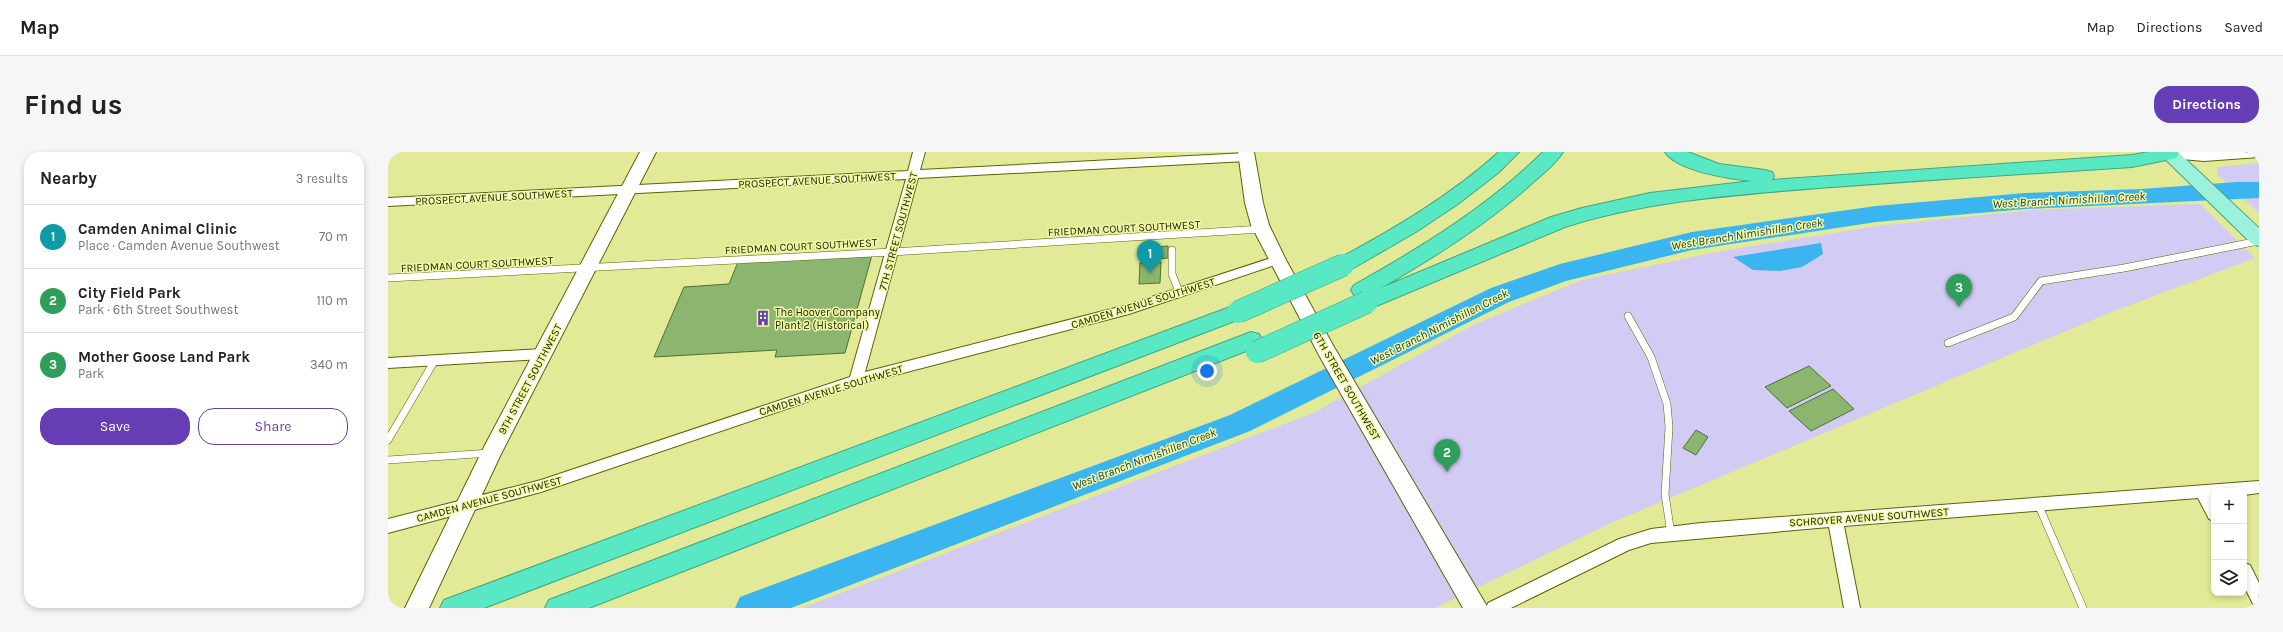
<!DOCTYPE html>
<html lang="en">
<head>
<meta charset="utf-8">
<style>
	:root { --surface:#fff; --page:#f6f6f6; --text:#222; --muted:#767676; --line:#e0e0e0; --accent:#653eb6 }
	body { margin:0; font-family:Karla,sans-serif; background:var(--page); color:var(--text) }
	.controls { position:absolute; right:12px; bottom:12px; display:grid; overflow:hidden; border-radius:8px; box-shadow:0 2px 6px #0003 }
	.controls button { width:36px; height:36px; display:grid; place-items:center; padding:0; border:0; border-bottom:1px solid var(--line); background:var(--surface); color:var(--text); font:20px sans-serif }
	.you { position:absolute; left:819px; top:219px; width:14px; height:14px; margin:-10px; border:3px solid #fff; border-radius:50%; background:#1a73e8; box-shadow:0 0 0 6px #1a73e833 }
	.badge { display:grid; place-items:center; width:26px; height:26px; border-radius:50%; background:var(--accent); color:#fff; font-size:13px; font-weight:700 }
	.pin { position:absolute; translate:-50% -33px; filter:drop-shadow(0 1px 2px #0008) }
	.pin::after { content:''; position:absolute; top:21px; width:14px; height:12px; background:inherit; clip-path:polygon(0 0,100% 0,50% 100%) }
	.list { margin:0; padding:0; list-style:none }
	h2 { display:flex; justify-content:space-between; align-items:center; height:52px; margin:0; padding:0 16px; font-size:17px }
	h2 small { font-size:13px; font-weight:400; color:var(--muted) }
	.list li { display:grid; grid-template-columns:26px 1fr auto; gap:12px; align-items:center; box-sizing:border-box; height:64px; padding:0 16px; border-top:1px solid var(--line) }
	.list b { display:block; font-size:15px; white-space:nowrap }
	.list p { margin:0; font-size:13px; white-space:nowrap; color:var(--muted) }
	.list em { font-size:13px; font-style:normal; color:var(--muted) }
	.actions { display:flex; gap:8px; padding:12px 16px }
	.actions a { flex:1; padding:9px 0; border:1px solid var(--accent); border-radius:16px; text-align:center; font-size:14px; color:var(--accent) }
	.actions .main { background:var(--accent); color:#fff }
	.icon { flex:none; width:22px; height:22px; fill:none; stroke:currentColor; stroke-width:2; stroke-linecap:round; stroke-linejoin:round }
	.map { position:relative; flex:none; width:1871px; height:456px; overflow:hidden; border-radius:16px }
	header { display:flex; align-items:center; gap:24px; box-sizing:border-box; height:56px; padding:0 20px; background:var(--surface); border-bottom:1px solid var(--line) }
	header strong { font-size:19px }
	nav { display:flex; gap:22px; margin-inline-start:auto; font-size:14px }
	.intro { display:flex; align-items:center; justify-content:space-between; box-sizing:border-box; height:96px; padding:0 24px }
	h1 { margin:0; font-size:28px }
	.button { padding:10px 18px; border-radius:16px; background:var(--accent); color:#fff; font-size:14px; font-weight:700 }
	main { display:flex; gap:24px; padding:0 24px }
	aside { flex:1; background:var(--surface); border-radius:16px; box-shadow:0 2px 6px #0003 }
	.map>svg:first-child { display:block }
	.green { fill:#d2cbf3 }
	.water { fill:#3ab5ef }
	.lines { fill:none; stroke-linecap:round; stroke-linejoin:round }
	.river { fill:#3ab5ef; fill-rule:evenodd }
	.building { fill:#8cb56f; stroke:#4c722e }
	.lane-casing { stroke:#5d6303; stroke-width:8 }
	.street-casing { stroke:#5d6303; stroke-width:2 }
	.secondary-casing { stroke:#5d6303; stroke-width:2 }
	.primary-casing { stroke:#45a480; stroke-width:2 }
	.highway-casing { stroke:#45a480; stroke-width:2 }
	.lane { stroke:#fff; stroke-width:7 }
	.street { fill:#fff; fill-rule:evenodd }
	.secondary { fill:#fff; fill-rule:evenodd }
	.primary { fill:#9bf1dc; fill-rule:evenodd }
	.highway { fill:#58e8c4; fill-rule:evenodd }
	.highway-bridge-casing { stroke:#45a480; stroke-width:23; stroke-linecap:butt }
	.highway-bridge { stroke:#58e8c4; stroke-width:22 }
	.labels { text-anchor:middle; stroke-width:3; stroke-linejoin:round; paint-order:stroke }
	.street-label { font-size:11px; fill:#232503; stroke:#eff8a4 }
	.poi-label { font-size:11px; fill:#232503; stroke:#eff8a4; text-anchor:start }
	.water-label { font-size:12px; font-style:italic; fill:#213a48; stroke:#eff8a4 }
</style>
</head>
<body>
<header>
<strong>Map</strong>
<nav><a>Map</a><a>Directions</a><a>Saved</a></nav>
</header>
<div class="intro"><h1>Find us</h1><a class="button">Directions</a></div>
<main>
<aside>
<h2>Nearby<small>3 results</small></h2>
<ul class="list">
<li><span class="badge" style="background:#0f9aa8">1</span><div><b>Camden Animal Clinic</b><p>Place · Camden Avenue Southwest</p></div><em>70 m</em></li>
<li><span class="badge" style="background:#2e9e5b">2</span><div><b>City Field Park</b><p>Park · 6th Street Southwest</p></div><em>110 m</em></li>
<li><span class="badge" style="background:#2e9e5b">3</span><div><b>Mother Goose Land Park</b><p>Park</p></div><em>340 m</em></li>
</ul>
<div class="actions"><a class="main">Save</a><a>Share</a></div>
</aside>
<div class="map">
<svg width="1871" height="456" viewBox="0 0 1871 456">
	<rect width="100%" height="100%" fill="#e2ea97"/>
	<path class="green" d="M1871 11V61L1829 22V15Z
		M1812 52 1867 106 1721 161 1225 370 1047 456H414L925 261 1087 172 1194 128 1334 99 1489 74 1644 58Z"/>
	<path class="water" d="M1433 91 1435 102 1414 115 1392 119 1365 118 1345 105Z"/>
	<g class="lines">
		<path class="river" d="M1849 30H1871V46L1637 57 1488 70 1304 98 1178 129 1121 150 862 279 403 456H347L352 445 842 263 1103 136 1172 112 1304 80 1488 54 1637 41 1753 37Z"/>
	</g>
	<path class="building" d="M780 94V106L769 107 770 95Z
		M484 103 457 201 387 205 389 198 266 205 296 135 341 132 350 110Z
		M773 110 772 131 751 132 752 111Z
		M1421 214 1443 234 1399 256 1377 235Z
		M1445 237 1466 257 1423 279 1401 259Z
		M1308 278 1320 285 1308 303 1295 296Z"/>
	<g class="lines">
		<g class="lane-casing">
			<path id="lane" d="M784 98V122L792 142
				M0 126 504 100 874 77
				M1240 164 1263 205 1279 252 1281 275 1277 342 1283 382
				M1560 191 1626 165 1653 129 1736 116 1871 89
				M0 288 47 208
				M0 308 102 301
				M1650 352 1695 456"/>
		</g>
		<g class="street-casing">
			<path id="street" d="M525 0H537L532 18 859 1 865 5 859 9 530 26 477 220 739 153 889 104 895 108 893 111 741 162 469 233 153 340 0 381V367L153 328 462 225 518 27 0 54V46L520 19Z
				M1778 0H1871V5L1816 9 1782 6 1778 5Z
				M154 197 159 198 161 202 159 206 154 207 0 216V206Z
				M1871 329V341L1856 343V339H1826V369L1821 367 1810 346 1456 374 1472 456H1456L1441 375 1263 391 1241 398 1123 456H1098L1100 451 1231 387 1263 377 1313 371Z
				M1856 411 1862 413 1871 431V454L1865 452 1856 434Z"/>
		</g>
		<g class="secondary-casing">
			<path id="secondary" d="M252 0H268L113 302 41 456H17L96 295Z
				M850 0H866L875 51 881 73 898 108 946 195 1100 456H1075L932 205 863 73 857 51Z"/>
		</g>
		<g class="primary-casing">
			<path id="primary" d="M1770 0H1790L1871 76V94L1864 92Z"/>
		</g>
		<g class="highway-casing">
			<path id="highway" d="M1111 0H1131L1110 21 1070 52 1028 80 962 118 955 120 948 118 945 113 948 108C1006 77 1062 44 1111 0Z
				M1155 0H1175C1167 13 1152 24 1141 34 1096 74 1045 106 993 136L1163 65 1194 56 1262 41 1364 29C1342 27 1289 19 1277 0H1300L1331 12 1377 18 1384 20 1386 24 1384 28 1744 3 1761 0H1790L1791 2 1788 6 1744 15C1639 22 1535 28 1430 36 1344 43 1259 49 1177 75L986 155 979 158 972 155 969 150 972 145 966 143 963 138 966 133C1034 95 1099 55 1155 0Z
				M850 152 857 155 860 160 857 165 96 456H52L56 448Z
				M863 180 871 182 874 188 871 194 201 456H157L161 448Z"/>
		</g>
		<use href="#lane" class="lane"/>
		<use href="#street" class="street"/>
		<use href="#secondary" class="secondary"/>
		<use href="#primary" class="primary"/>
		<use href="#highway" class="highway"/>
		<g class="highway-bridge-casing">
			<path id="highway-bridge" d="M850 160 955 113
				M869 200 979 150"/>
		</g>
		<use href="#highway-bridge" class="highway-bridge"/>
	</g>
	<defs>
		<g id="building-bare" transform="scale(1.2)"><path d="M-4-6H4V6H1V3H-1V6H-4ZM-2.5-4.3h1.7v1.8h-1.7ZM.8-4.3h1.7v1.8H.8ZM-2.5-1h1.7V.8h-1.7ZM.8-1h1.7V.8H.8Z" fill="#653eb6" stroke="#eff8a4" stroke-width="2.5" paint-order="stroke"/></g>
	</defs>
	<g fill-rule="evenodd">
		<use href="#building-bare" x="375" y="166"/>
	</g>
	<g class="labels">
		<g class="street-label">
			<text transform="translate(429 28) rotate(-3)" y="4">PROSPECT AVENUE SOUTHWEST</text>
			<text transform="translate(106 45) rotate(-3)" y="4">PROSPECT AVENUE SOUTHWEST</text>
			<text transform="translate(736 76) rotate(-3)" y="4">FRIEDMAN COURT SOUTHWEST</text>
			<text transform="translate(510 79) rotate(-75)" y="4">7TH STREET SOUTHWEST</text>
			<text transform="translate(413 94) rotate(-3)" y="4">FRIEDMAN COURT SOUTHWEST</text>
			<text transform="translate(89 112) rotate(-3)" y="4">FRIEDMAN COURT SOUTHWEST</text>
			<text transform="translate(755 151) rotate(-17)" y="4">CAMDEN AVENUE SOUTHWEST</text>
			<text transform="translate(142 227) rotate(-62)" y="4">9TH STREET SOUTHWEST</text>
			<text transform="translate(959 234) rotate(60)" y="4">6TH STREET SOUTHWEST</text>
			<text transform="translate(443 238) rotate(-17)" y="4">CAMDEN AVENUE SOUTHWEST</text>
			<text transform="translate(101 347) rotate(-15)" y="4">CAMDEN AVENUE SOUTHWEST</text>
			<text transform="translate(1481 365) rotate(-4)" y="4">SCHROYER AVENUE SOUTHWEST</text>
		</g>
		<g class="poi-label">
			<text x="387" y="164">The Hoover Company<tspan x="387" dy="13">Plant 2 (Historical)</tspan></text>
		</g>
		<g class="water-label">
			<text transform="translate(1681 48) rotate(-3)" y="4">West Branch Nimishillen Creek</text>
			<text transform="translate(1359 82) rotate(-9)" y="4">West Branch Nimishillen Creek</text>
			<text transform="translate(1051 175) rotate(-27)" y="4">West Branch Nimishillen Creek</text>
			<text transform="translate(756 307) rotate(-21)" y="4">West Branch Nimishillen Creek</text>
		</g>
	</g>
</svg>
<div class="controls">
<button>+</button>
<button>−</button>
<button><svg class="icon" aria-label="layers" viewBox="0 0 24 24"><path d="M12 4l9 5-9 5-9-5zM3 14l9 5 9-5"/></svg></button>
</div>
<div class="you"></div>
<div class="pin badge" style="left:762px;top:121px;background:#0f9aa8">1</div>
<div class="pin badge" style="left:1059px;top:320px;background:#2e9e5b">2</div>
<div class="pin badge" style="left:1571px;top:155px;background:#2e9e5b">3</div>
</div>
</main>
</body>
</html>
